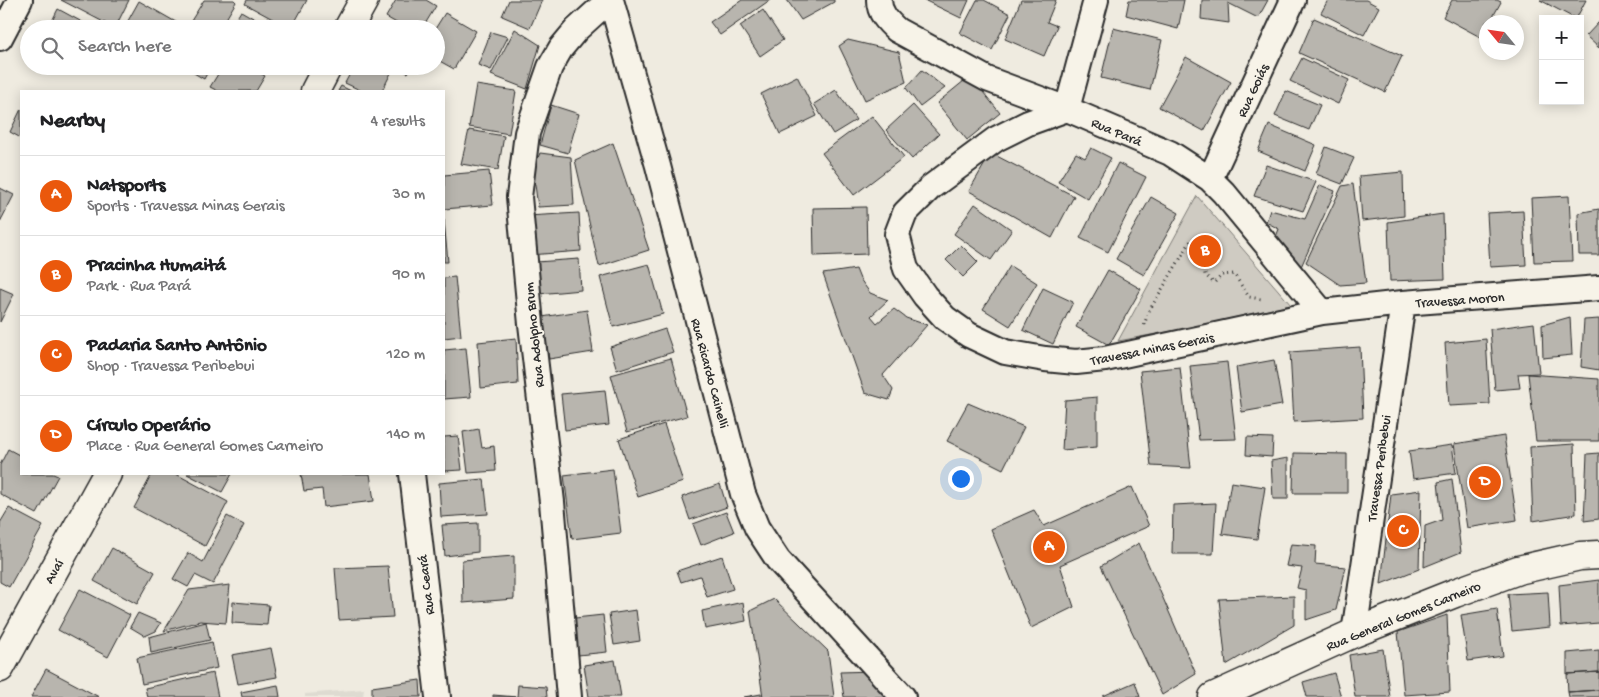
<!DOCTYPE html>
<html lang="en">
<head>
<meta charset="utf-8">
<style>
	:root { --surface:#fff; --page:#f2f2f2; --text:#202124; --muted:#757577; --line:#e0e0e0; --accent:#ea580c }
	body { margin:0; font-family:"Gochi Hand",sans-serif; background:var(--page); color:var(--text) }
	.controls { position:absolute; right:15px; top:15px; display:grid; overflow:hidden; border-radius:0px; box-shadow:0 2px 12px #0003 }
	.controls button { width:45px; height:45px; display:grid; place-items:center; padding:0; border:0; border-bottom:1px solid var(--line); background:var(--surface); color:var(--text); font:25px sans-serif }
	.compass { position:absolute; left:1479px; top:15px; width:45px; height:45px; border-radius:50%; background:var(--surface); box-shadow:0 2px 12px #0003; rotate:299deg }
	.you { position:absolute; left:960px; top:478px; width:18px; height:18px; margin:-12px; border:4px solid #fff; border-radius:50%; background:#1a73e8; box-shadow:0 0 0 8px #1a73e833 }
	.badge { display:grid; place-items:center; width:32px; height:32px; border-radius:50%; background:var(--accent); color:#fff; font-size:16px; font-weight:700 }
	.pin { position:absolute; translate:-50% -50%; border:2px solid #fff; box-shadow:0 1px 5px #0006 }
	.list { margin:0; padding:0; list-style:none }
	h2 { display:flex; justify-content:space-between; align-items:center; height:65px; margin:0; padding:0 20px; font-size:21px }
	h2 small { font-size:16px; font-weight:400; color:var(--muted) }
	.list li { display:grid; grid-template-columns:32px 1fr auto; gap:15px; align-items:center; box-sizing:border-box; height:80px; padding:0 20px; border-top:1px solid var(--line) }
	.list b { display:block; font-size:19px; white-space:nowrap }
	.list p { margin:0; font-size:16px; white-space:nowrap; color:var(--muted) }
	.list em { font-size:16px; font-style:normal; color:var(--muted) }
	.icon { flex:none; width:28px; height:28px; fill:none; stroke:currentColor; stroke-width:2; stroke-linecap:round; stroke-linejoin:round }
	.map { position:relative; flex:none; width:1599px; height:697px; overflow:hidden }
	.search { position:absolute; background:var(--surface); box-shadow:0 2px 12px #0003; left:20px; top:20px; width:425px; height:55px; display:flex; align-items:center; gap:12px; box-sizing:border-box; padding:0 18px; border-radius:28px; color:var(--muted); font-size:19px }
	.panel { position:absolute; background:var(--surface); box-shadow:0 2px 12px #0003; left:20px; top:90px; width:425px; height:385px; border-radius:0px }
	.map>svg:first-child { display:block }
	.built { fill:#dedbd1 }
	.green { fill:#cfcbc2; stroke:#7d7b76 }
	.building { fill:#b8b5ae; stroke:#2b2b2b }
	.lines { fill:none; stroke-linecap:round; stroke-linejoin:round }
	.street-casing { stroke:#2b2b2b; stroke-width:28 }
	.secondary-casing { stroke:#2b2b2b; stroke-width:31 }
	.path { stroke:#2b2b2b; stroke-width:3; stroke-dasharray:1 4; stroke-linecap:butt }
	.street { stroke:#f7f3e8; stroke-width:24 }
	.secondary { stroke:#f7f3e8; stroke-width:28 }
	.labels { text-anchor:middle; stroke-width:4; stroke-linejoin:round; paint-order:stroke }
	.street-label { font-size:14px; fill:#2b2b2b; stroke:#f7f3e8 }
</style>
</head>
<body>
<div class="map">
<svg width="1599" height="697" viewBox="0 0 1599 697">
	<rect width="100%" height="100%" fill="#efebe0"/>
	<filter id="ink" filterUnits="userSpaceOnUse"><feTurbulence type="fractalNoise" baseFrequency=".02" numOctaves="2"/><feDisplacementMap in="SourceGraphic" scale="10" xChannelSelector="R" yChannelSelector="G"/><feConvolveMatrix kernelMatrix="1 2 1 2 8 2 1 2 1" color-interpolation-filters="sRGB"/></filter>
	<g filter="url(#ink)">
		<path class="built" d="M364 689 363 697H305V694Z"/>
		<path class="green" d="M1197 196 1291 305 1183 329 1118 341Z"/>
		<path class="building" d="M61 0H129L115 28Z
			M204 0H234L236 2 220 29H203L191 21Z
			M247 0H307L291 29 245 4Z
			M396 0H426L436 6 422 29H407L386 17Z
			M509 0H542L530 28 502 16Z
			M742 0H770L720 35 710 22Z
			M787 0H834V2L801 20Z
			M926 0H969L961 18 926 1Z
			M977 0H984L1010 14 992 50 960 33Z
			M1021 0H1056L1047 22 1057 26 1044 56 1005 39Z
			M1129 0H1184L1178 29 1126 15Z
			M1202 0H1268L1258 18 1228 3 1229 23 1201 19Z
			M1328 0H1366L1379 7 1364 35 1321 13Z
			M1452 0H1497L1501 2 1490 22H1486V29L1482 38 1443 17Z
			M1540 0H1586L1576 19Z
			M139 1 181 25 179 29 124 28Z
			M58 9 95 29H48Z
			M763 10 783 40 760 56 740 26Z
			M241 11 272 29H230Z
			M445 13 476 31 454 69 436 59 435 29Z
			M1314 18 1402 56 1385 92 1299 53Z
			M1599 22V48L1586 36Z
			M1113 28 1162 40 1150 90 1101 78Z
			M515 29 540 45 527 89 491 75Z
			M491 32 508 37 491 70 478 65Z
			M848 40 899 52 906 82 865 100 839 46Z
			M1186 57 1231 82 1204 131 1159 107Z
			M1302 58 1349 80 1338 104 1290 81Z
			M182 66H211L204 79Z
			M223 66H248L265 76 256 91H218L210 87Z
			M354 66H386L393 69 382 91H362L345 83Z
			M394 66H412L408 73Z
			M922 70 945 88 920 107 906 88Z
			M797 76 817 116 780 134 761 94Z
			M970 76 1000 113 967 140 937 103Z
			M476 85 516 91 509 134 469 127Z
			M341 86 351 91H338Z
			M836 90 856 120 833 134 814 104Z
			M1286 91 1320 105 1309 130 1275 116Z
			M551 105 579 114 568 153 540 145Z
			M913 105 939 134 912 159 886 130Z
			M21 109V138L10 132Z
			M872 116 904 157 854 195 822 153Z
			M1269 125 1316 145 1305 171 1258 151Z
			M469 130 504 136 498 170 461 164Z
			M613 143 649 250 599 266 575 160Z
			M1326 147 1354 158 1342 184 1316 174Z
			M1091 148 1111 158 1088 199 1058 182 1076 153 1085 158Z
			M540 153 571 157 574 205 538 207 533 170Z
			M991 153 1074 196 1052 238 969 191Z
			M1118 163 1146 177 1108 252 1080 238Z
			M1266 165 1316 182 1303 211 1254 196Z
			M489 171 493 205 444 209V175Z
			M1403 172 1404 216 1362 221 1359 176Z
			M1353 184 1366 283 1340 285 1306 262 1342 186Z
			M1320 185 1335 191 1300 269 1274 242 1279 229 1266 222 1270 210 1305 219Z
			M0 188 14 195 0 222Z
			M1569 196 1572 261 1534 262 1531 198Z
			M1151 197 1179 213 1144 275 1116 259Z
			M975 204 1012 230 991 260 954 234Z
			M866 207 867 254 814 256 813 208Z
			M1599 209V255H1579L1578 213Z
			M1523 211 1526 265 1490 267 1487 213Z
			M579 213 581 251 530 255 527 216Z
			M1443 214 1445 279 1390 281 1388 222Z
			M444 220 448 262H444Z
			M961 245 978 262 963 277 946 260Z
			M579 259 581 290 538 294 536 262Z
			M649 264 663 314 613 327 600 277Z
			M1010 266 1037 283 1010 326 983 309Z
			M856 269 860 279 870 293 888 300 871 316 877 323 894 309 906 318 927 325 883 375 893 390 889 400 865 393 823 274Z
			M1108 270 1141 289 1109 345 1076 327Z
			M455 277 461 336 444 338V278Z
			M0 288 14 294 0 322Z
			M1043 288 1073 302 1053 344 1023 330Z
			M587 310 593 352 549 359 542 317Z
			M1570 317 1572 355 1543 358 1542 325Z
			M1599 319V370L1581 367 1584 320Z
			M1534 323 1539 373 1518 374 1520 388 1495 390 1490 329Z
			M665 329 673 352 617 370 610 347Z
			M516 338 518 384 481 388 478 342Z
			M1486 339 1490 404 1449 406 1445 343Z
			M1360 347 1363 418 1294 422 1290 352Z
			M466 348 471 397 444 399V350Z
			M671 358 687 416 627 432 611 375Z
			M1274 360 1282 405 1242 412 1236 367Z
			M1227 362 1236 439 1199 440 1190 366Z
			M1180 367 1191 468 1151 466 1140 371Z
			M1528 374 1599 379V441H1536Z
			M605 390 609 425 565 430 561 394Z
			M1097 397V447L1062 450 1065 400Z
			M968 403 1024 427 1003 469 947 441Z
			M664 424 683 482 638 497 619 439Z
			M479 429 482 448 494 446 496 471 468 473 463 432Z
			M458 436 462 470 444 471V437Z
			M1504 436 1517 520 1467 528 1454 444Z
			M1247 437 1273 438 1272 457 1246 455Z
			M1574 444 1576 514 1533 521 1530 447Z
			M1452 445 1456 473 1413 479 1409 451Z
			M8 449 21 456V474H53L58 476 37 514 0 494V465Z
			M1294 453 1347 454V493H1293Z
			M1599 453V519L1584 521 1587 454Z
			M1288 458V499H1273L1271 461Z
			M613 469 621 533 572 539 564 475Z
			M152 474H176L228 502 205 546 134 508Z
			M187 474H232L222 492Z
			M301 474H370L374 501 324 507 322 489 304 491Z
			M484 479 488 514 441 517 439 483Z
			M1452 479 1461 552 1424 567 1425 526 1442 520 1438 482Z
			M1231 482 1265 487 1257 539 1222 534Z
			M720 484 727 507 690 520 682 497Z
			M1132 487 1149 526 1060 565 1074 607 1031 628 991 529 1034 510 1044 526Z
			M1421 490 1419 569 1381 584 1391 494Z
			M1216 503 1213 554H1172L1173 505Z
			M9 508 43 526 9 587 0 582V523Z
			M726 512 734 532 701 545 693 524Z
			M227 516 244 525 213 584 195 575 188 587 173 579 188 553 203 562Z
			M478 523V552L445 556 442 525Z
			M1139 543 1196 674 1162 695 1101 566Z
			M1291 544 1316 546 1315 564 1346 567 1336 610 1306 620V590L1297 588 1302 568 1286 566Z
			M112 548 155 572 137 604 94 581Z
			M514 556V599L463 603 462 560Z
			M722 556 733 589 707 597 700 576 681 582 677 571Z
			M388 566 393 617 339 620 335 568Z
			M1599 580V623L1561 626 1559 585Z
			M230 585 226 623 200 621 164 631 189 590Z
			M80 589 130 615 108 657 58 630Z
			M1548 592 1550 627 1512 631 1508 594Z
			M1294 596V625L1226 665 1219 599Z
			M774 599 828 651 834 697H763L750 611Z
			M233 602 269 605 267 625 232 623Z
			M743 602 746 621 705 629 702 611Z
			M1497 609 1503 656 1468 661 1461 615Z
			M636 610 640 641 614 645 609 614Z
			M138 613 161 623 156 631 145 636 130 627Z
			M603 615 607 652 578 655 575 618Z
			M1447 615 1450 692 1404 695 1398 632Z
			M206 622 210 640 151 653 149 637Z
			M212 642 217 668 142 684 137 658Z
			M271 648 277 677 238 684 232 655Z
			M1383 649 1390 697H1355L1349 655Z
			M1599 650V672L1567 674V653Z
			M615 660 621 697H589L584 665Z
			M46 669 99 697H31Z
			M874 671 895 697H844L840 672Z
			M1599 672V690L1568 692 1567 674Z
			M213 673 218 697H147L145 688Z
			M1334 673 1341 697H1307L1303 682Z
			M420 680 421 697H372V687Z
			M1135 682 1140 697H1103V696Z
			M278 685 280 697H242L241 692Z
			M518 685 546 687 547 697H493V695L517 697Z
			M1599 690V697H1569L1568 692Z
			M761 694V697H744Z"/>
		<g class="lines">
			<g class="street-casing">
				<path id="street" d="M611 0 658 166 743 494 757 528 778 560 903 697
					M879 0C879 13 888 22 897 30L987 79 1067 109 1170 153 1210 179 1224 193 1322 312
					M0 38 20 0
					M1067 109 1028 123 996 139 931 187 905 213 897 234 906 269 925 296 945 318 969 335 1005 352 1045 359 1076 362 1105 359 1322 312 1403 303 1599 288
					M1067 109 1096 0
					M1210 179 1293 0
					M412 474 438 697
					M1354 633 1403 303
					M569 697 552 502 531 324 519 197 527 133 550 67 561 48 576 30 609 0"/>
			</g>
			<g class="secondary-casing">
				<path id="secondary" d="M348 29 364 0
					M315 91 328 66
					M0 668 107 474
					M1213 697 1354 633 1455 593 1518 570 1580 556 1599 555"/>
			</g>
			<path class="path" d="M1144 325 1149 311 1192 239 1203 240 1208 250 1204 266 1205 275 1214 283 1222 275 1234 274 1249 297 1261 299"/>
			<use href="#street" class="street"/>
			<use href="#secondary" class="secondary"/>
		</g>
	</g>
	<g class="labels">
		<g class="street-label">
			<text transform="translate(1252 90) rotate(-65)" y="5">Rua Goiás</text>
			<text transform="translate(1117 131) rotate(23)" y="5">Rua Pará</text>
			<text transform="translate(1460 299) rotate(-4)" y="5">Travessa Moron</text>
			<text transform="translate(533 335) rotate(-96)" y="5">Rua Adolpho Brum</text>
			<text transform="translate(1152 348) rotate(-11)" y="5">Travessa Minas Gerais</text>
			<text transform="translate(711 373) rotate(75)" y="5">Rua Ricardo Cainelli</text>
			<text transform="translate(1378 468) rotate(-82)" y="5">Travessa Peribebui</text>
			<text transform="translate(53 571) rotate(-61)" y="5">Avaí</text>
			<text transform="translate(425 585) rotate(-97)" y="5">Rua Ceará</text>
			<text transform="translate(1403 615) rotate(-22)" y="5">Rua General Gomes Carneiro</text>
		</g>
	</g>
</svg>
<div class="controls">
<button>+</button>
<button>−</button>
</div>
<svg class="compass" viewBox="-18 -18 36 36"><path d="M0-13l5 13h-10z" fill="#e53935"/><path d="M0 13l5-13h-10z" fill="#757577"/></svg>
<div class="you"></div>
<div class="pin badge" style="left:1049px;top:547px">A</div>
<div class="pin badge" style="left:1205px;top:251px">B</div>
<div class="pin badge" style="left:1403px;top:531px">C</div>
<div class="pin badge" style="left:1485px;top:482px">D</div>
<div class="search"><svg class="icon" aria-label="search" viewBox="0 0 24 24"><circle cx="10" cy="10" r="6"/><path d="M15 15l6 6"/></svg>Search here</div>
<section class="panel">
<h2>Nearby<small>4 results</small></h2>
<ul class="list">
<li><span class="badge">A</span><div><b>Natsports</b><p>Sports · Travessa Minas Gerais</p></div><em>30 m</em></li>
<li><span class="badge">B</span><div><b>Pracinha Humaitá</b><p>Park · Rua Pará</p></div><em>90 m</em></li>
<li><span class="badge">C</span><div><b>Padaria Santo Antônio</b><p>Shop · Travessa Peribebui</p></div><em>120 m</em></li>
<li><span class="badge">D</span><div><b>Círculo Operário</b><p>Place · Rua General Gomes Carneiro</p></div><em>140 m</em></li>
</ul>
</section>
</div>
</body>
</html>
